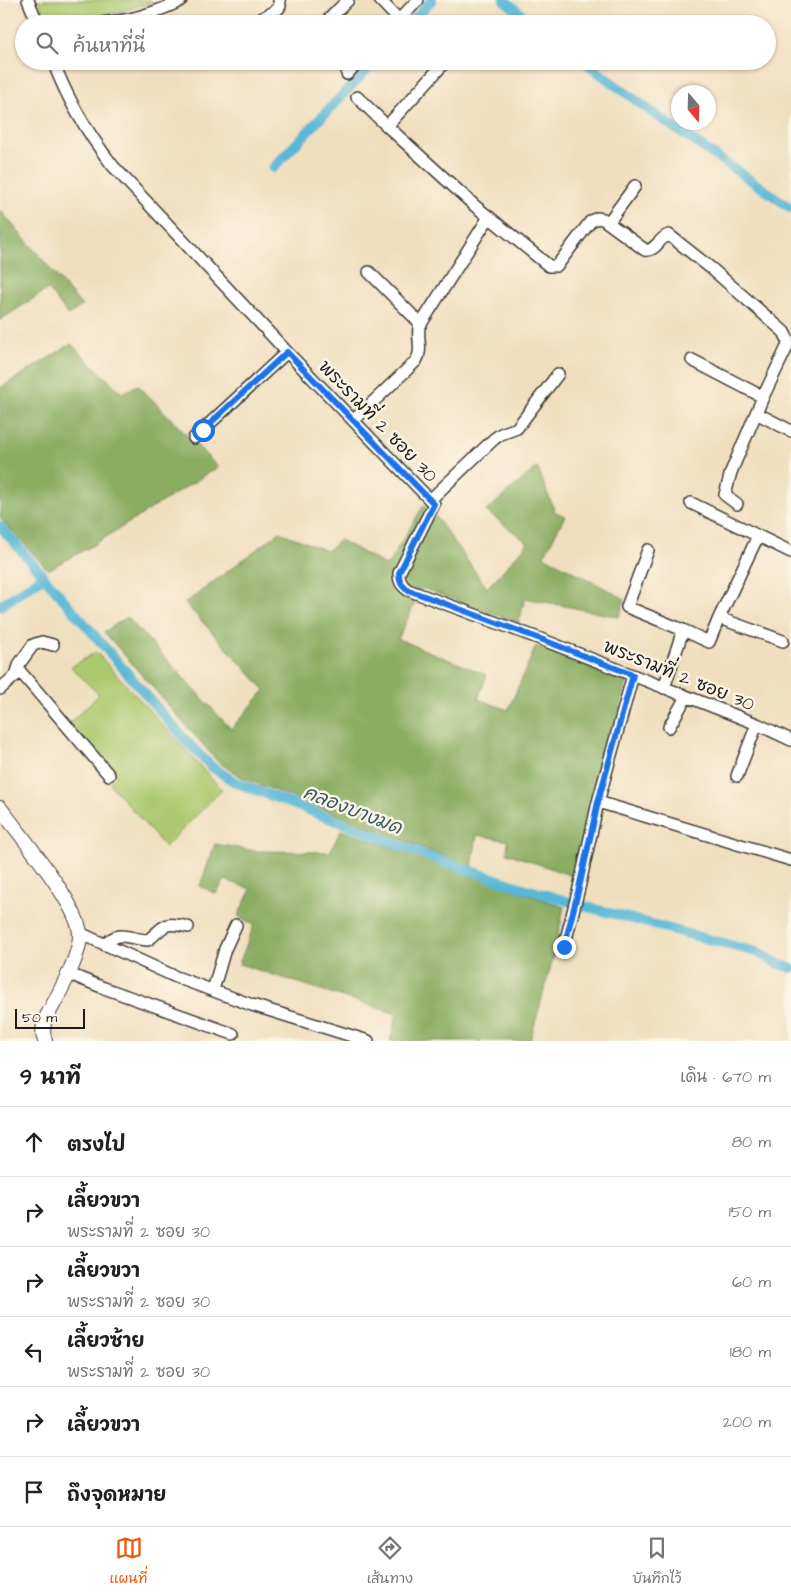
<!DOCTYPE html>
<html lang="th">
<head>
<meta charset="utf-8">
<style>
	:root { --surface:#fff; --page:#f2f2f2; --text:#202124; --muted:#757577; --line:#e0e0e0; --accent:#ea580c }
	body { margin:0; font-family:"Architects Daughter","Playpen Sans Thai",sans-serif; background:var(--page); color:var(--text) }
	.compass { position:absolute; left:671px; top:85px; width:45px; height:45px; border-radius:50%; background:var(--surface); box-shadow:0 1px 4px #0004; rotate:161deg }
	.scale { position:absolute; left:15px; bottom:12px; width:70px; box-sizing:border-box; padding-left:5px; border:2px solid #1c1c1c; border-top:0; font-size:14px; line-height:18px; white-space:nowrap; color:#1c1c1c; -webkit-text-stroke:4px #fcf5e5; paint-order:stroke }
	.stop { position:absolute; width:15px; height:15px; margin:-11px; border:4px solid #1a73e8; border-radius:50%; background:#fff }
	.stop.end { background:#1a73e8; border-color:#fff; box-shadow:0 1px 5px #0008 }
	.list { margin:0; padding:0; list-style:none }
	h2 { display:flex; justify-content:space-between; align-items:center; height:65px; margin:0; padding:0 20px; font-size:21px }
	h2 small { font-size:16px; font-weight:400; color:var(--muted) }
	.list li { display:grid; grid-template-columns:32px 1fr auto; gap:15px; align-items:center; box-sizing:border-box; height:70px; padding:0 20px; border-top:1px solid var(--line) }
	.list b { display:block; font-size:19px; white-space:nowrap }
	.list p { margin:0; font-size:16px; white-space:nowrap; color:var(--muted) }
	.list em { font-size:16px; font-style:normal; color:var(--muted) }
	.icon { flex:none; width:28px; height:28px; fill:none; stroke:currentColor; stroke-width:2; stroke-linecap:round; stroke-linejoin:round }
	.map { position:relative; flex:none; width:791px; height:1041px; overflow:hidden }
	.search { position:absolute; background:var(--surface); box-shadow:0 1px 4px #0004; left:15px; right:15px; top:15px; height:55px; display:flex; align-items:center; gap:12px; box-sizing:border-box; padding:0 18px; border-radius:28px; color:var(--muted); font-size:19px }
	.sheet { height:485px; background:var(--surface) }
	nav { display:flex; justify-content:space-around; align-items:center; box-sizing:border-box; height:70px; border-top:1px solid var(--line); background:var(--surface); font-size:14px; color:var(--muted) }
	nav a { display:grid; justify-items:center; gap:2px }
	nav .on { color:var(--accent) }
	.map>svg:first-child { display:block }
	.green { fill:#adc96f; stroke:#647246 }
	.forest { fill:#8aad62; stroke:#53643f }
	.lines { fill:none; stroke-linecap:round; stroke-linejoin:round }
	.canal { stroke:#58b7d6; stroke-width:10 }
	.minor-casing { stroke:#3c3934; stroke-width:14 }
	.tertiary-casing { stroke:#3c3934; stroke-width:16 }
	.minor { stroke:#fff; stroke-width:11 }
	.tertiary { stroke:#fff; stroke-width:14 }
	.route { stroke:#1a73e8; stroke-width:6 }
	.labels { text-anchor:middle; stroke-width:5; stroke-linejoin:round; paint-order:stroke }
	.street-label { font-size:18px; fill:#1c1c1c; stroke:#fcf5e5 }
	.water-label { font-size:19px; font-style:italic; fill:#345a66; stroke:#fcf5e5 }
</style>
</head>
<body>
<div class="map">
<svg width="791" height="1041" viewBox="0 0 791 1041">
	<rect width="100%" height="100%" fill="#fcf5e5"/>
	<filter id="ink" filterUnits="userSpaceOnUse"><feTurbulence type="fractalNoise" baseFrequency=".02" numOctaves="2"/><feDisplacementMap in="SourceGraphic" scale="10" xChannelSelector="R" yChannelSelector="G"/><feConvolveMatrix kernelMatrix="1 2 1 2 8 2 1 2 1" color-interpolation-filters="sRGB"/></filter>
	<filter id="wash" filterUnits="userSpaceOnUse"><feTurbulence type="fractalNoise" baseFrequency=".0096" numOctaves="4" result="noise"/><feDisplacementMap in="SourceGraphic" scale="20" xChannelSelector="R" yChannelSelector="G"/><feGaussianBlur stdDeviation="1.12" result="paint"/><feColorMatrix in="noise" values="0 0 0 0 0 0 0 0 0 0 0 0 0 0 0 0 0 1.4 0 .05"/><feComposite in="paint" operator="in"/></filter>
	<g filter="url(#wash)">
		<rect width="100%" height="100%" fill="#f0dfbf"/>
		<path class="green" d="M38 0H151L152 2 80 24H48Z
			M96 652 222 790 165 847 109 783 116 776 69 723 99 695 71 667Z"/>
		<path class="forest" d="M0 210 82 306 68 315 48 289 0 320Z
			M71 344 122 393 138 385 218 467 90 547 48 570 0 518V388Z
			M537 467 555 512 565 516 544 556 625 599 619 617 525 598 519 623 422 588 398 639 487 675 478 699 508 710 536 646 628 679 575 877 507 853 508 841 477 835 472 867 243 778 218 762 104 632 127 617 231 729 265 690 185 603 280 532 327 551 340 540 387 566 424 505 436 517 487 588 528 543 486 511Z
			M341 830 564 907 555 951 530 1041H390L397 1014 239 964 254 925 238 916 251 889 225 880 216 894 200 886 215 844 256 851 330 852Z"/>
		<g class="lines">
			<path class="canal" d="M504 0 534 24
				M410 24 432 0
				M583 61 653 113 791 208
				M273 168 375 61
				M0 526 186 741 212 767 235 782 433 858 520 887 580 905 760 953 776 963 791 968
				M0 606 43 577"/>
		</g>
	</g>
	<g filter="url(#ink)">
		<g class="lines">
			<g class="minor-casing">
				<path id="minor" d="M28 0 38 24
					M380 0 399 20
					M98 24C105 22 110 22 117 21 132 20 169 8 181 0
					M252 24 278 9 280 6 279 0
					M324 24 348 0
					M395 24 418 0
					M53 61C67 99 88 134 113 166L287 352 434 504 399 573C399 581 401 585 408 590L538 638 757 724 791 740
					M446 61 387 126 475 206 489 217
					M347 74 359 61
					M357 97 387 126
					M608 223 635 186
					M369 272 421 324
					M692 360 763 397
					M756 413 791 431
					M354 420 416 361C423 350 417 340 419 327L489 217 549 266H556L559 263 590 222 597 218 603 219 645 250C656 252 659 237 669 235L712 269 784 332 788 340 787 347 763 397 731 472 725 495 737 504
					M194 438 287 352
					M430 500 494 439 501 434 517 428 558 374
					M691 503 791 552
					M648 550 627 607 683 630 664 688
					M719 618 758 536
					M683 630 709 642 719 618 783 641
					M18 669 109 775
					M0 689 16 675 20 663 33 645 42 642 53 645
					M669 727 686 697
					M737 776 757 724
					M598 802 791 860
					M80 933 176 977 252 1005 368 1041
					M105 945C119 928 130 940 148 940 166 926 162 921 188 927
					M564 947 579 888 598 802 633 675
					M67 973 104 988 233 1034
					M213 990 225 949 236 925"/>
			</g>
			<g class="tertiary-casing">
				<path id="tertiary" d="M0 808C19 833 79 906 80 934 81 957 55 1000 44 1022L43 1034 45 1041"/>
			</g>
			<use href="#minor" class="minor"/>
			<use href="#tertiary" class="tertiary"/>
		</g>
	</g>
	<g class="lines" filter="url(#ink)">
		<path class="route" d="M203 430 287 352 434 504 399 573C399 581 401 585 408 590L538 638 633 675 598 802 579 888 564 947"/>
	</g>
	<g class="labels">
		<g class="street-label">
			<text transform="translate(378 421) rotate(46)" y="6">พระรามที่ 2 ซอย 30</text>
			<text transform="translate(679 675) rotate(22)" y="6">พระรามที่ 2 ซอย 30</text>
		</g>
		<g class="water-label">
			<text transform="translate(353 809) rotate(21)" y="7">คลองบางมด</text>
		</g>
	</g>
</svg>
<svg class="compass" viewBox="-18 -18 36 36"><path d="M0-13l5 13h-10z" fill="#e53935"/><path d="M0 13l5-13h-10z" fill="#757577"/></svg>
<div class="scale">50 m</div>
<div class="stop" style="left:203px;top:430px"></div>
<div class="stop end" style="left:564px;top:947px"></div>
<div class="search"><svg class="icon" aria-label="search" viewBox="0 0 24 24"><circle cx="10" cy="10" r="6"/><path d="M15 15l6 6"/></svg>ค้นหาที่นี่</div>
</div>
<section class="sheet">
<h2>9 นาที<small>เดิน · 670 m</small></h2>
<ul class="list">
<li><svg class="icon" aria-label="ahead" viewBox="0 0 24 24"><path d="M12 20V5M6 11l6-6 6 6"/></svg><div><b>ตรงไป</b></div><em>80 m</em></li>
<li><svg class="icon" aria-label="right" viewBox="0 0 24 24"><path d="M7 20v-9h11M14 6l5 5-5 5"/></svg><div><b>เลี้ยวขวา</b><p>พระรามที่ 2 ซอย 30</p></div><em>150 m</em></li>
<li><svg class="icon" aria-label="right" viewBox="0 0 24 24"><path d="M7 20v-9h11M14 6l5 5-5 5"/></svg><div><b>เลี้ยวขวา</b><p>พระรามที่ 2 ซอย 30</p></div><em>60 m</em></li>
<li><svg class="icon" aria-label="left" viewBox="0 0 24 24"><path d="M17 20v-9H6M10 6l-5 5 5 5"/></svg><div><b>เลี้ยวซ้าย</b><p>พระรามที่ 2 ซอย 30</p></div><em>180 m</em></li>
<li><svg class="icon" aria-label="right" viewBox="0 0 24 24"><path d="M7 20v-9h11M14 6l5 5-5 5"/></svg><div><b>เลี้ยวขวา</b></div><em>200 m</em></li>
<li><svg class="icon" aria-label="arrive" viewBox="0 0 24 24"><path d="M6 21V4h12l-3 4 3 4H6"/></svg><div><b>ถึงจุดหมาย</b></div></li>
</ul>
</section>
<nav>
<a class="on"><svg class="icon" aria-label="map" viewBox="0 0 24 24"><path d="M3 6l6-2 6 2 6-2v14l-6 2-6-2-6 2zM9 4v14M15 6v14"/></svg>แผนที่</a>
<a><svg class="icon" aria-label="directions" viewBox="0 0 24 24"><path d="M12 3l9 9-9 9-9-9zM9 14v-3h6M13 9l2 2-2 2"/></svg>เส้นทาง</a>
<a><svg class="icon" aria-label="saved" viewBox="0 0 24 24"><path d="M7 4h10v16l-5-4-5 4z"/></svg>บันทึกไว้</a>
</nav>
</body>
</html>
